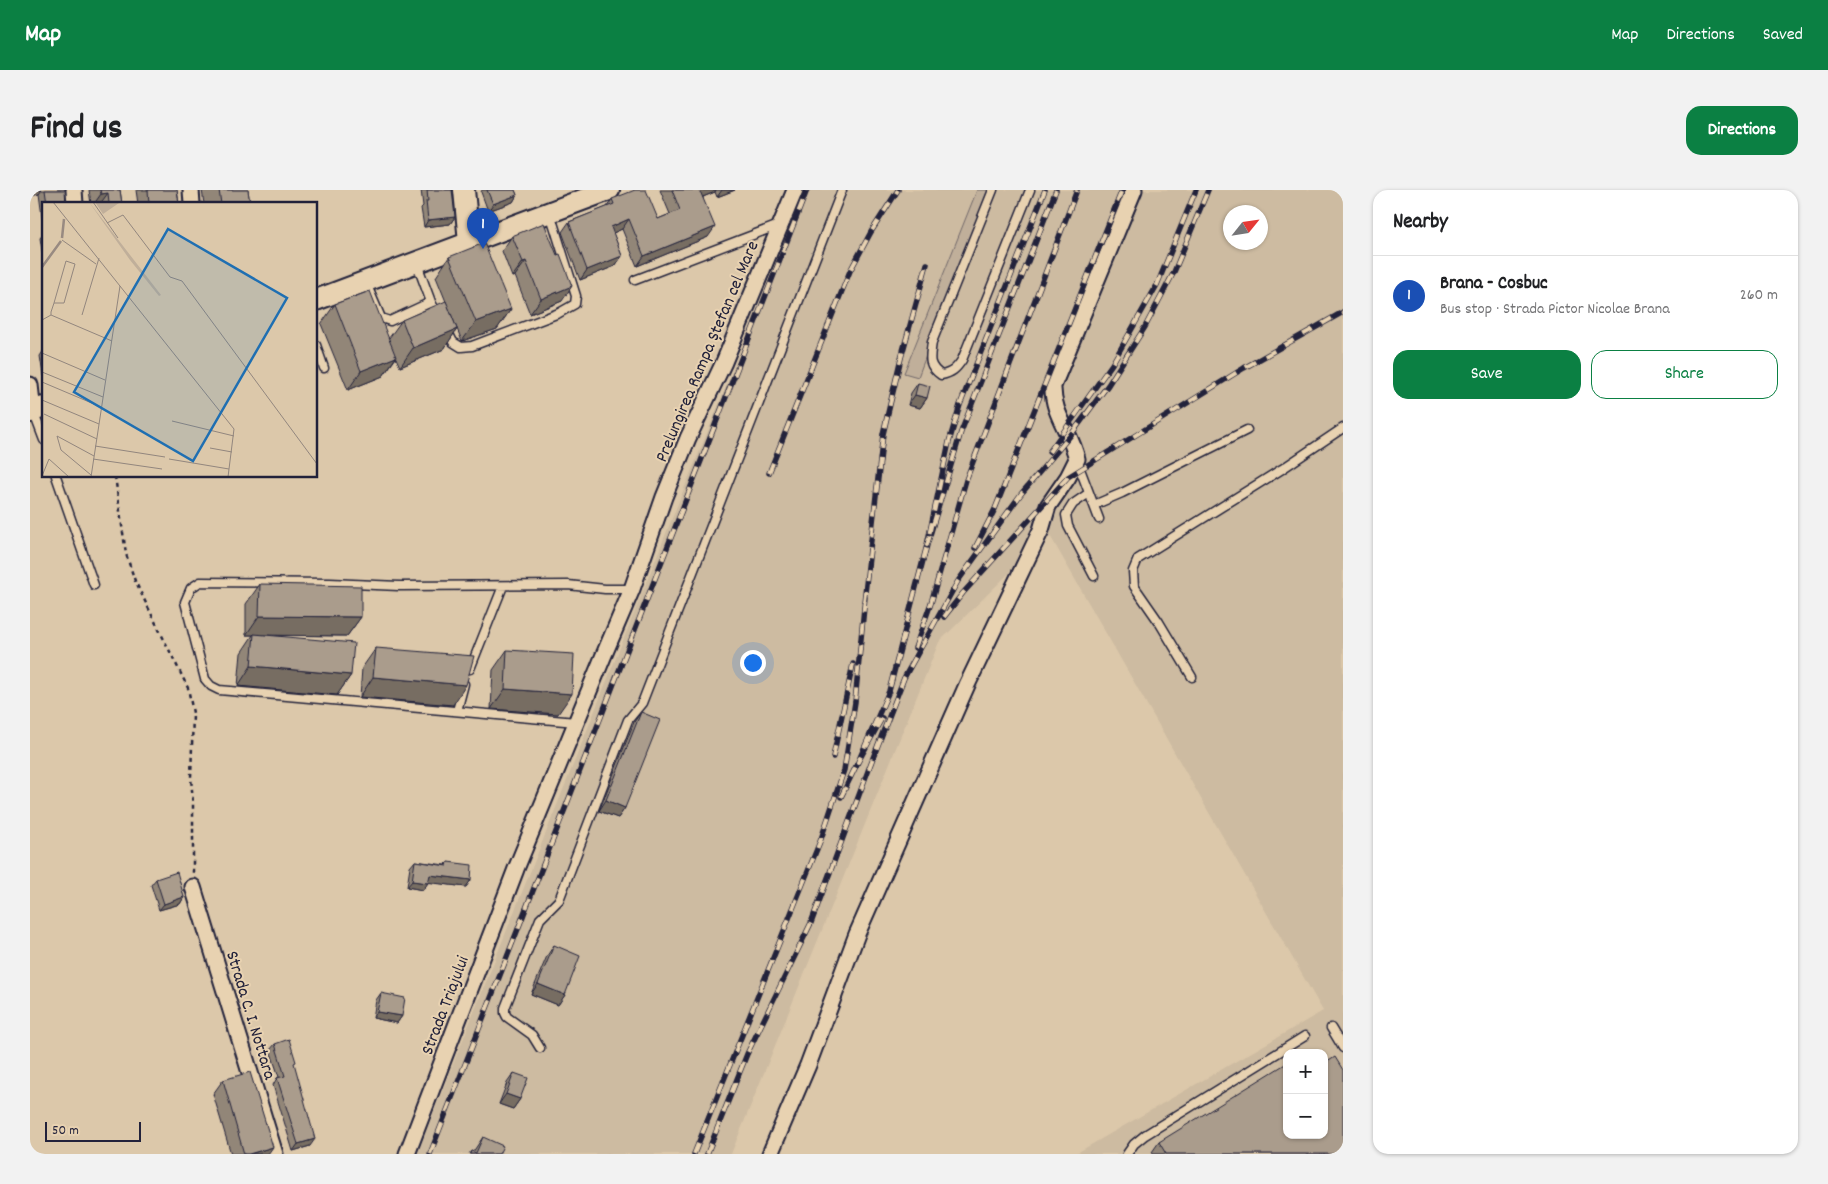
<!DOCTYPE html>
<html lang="en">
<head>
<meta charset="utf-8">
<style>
	:root { --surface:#fff; --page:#f2f2f2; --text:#202124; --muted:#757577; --line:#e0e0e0; --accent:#0b8043 }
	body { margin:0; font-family:Dekko,sans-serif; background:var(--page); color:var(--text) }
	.controls { position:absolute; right:15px; bottom:15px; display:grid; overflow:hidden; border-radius:10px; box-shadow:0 1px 4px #0004 }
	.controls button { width:45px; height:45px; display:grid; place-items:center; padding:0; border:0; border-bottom:1px solid var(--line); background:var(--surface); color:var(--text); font:25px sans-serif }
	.compass { position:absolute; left:1193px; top:15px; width:45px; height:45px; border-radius:50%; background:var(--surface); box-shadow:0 1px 4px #0004; rotate:60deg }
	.scale { position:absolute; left:15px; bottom:12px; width:96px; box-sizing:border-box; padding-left:5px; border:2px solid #22223b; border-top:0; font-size:14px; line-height:18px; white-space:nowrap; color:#22223b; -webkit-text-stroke:4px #e8d2b1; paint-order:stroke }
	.you { position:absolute; left:722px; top:472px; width:18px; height:18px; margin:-12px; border:4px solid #fff; border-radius:50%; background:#1a73e8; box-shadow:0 0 0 8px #1a73e833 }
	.badge { display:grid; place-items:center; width:32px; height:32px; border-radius:50%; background:var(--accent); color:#fff; font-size:16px; font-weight:700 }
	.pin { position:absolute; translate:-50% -41px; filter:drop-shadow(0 1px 2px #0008) }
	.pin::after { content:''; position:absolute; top:26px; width:18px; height:15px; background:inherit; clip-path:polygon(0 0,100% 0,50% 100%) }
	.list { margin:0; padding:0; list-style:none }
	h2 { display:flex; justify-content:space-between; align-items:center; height:65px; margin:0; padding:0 20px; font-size:21px }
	h2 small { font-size:16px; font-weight:400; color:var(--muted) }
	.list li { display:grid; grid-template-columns:32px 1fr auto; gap:15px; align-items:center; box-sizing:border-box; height:80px; padding:0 20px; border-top:1px solid var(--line) }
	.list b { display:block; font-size:19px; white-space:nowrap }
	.list p { margin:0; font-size:16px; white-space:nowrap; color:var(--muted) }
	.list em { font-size:16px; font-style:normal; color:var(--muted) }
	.actions { display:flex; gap:10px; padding:15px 20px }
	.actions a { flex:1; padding:11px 0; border:1px solid var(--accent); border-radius:15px; text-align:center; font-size:18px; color:var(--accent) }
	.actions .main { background:var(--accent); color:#fff }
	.map { position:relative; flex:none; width:1313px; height:964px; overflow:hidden; border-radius:15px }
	header { display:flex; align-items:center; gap:30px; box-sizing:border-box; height:70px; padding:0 25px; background:var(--accent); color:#fff }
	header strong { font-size:24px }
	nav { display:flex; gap:28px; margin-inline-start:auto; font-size:18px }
	.intro { display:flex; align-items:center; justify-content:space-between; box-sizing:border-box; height:120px; padding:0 30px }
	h1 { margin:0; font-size:35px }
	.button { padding:12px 22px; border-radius:15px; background:var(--accent); color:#fff; font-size:18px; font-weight:700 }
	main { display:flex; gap:30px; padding:0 30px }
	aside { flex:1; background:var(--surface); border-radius:15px; box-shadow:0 1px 4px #0004 }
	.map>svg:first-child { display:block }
	.built { fill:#cdbba1; fill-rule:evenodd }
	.green { fill:#c0af9a; stroke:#71686a }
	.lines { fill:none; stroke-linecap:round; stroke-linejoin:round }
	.service-casing { stroke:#22223b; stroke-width:11 }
	.minor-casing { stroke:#22223b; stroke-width:19 }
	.tertiary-casing { stroke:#22223b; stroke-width:24 }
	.path { stroke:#22223b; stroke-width:2.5; stroke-dasharray:4 4; stroke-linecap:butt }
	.service { stroke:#e8d2b1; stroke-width:8 }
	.minor { stroke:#e8d2b1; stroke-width:15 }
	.tertiary { stroke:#e8d2b1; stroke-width:20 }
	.rail-casing { stroke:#22223b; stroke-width:5.5 }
	.rail { stroke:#e8d2b1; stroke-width:4; stroke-dasharray:11; stroke-linecap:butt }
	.wall { fill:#928678; stroke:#22223b }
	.shaded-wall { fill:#776d62; stroke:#22223b }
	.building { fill:#aa9c8c; stroke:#22223b }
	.labels { text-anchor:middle; stroke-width:4; stroke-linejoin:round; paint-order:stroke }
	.street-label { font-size:18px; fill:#22223b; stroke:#e8d2b1 }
	.inset-river { fill:none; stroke:#988a81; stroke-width:2.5 }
	.inset-road { fill:none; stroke:#92867e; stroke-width:1 }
	.view { fill:#1f6fb2; fill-opacity:0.15; stroke:#1f6fb2; stroke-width:2.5 }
	.inset-edge { fill:none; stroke:#22223b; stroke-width:2.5 }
</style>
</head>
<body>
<header>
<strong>Map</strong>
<nav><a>Map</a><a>Directions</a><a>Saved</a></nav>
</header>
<div class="intro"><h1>Find us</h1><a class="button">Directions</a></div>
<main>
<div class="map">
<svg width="1313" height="964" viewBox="0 0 1313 964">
	<rect width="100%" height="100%" fill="#dcc8aa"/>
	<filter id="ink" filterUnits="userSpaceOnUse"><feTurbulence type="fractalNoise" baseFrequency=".02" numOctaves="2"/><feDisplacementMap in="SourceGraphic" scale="10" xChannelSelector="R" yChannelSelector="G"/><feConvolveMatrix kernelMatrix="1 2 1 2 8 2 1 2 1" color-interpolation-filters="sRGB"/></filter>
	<g filter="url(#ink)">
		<path class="built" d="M777 0H1313V964H1045L1293 821 1019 344 909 452 701 964H387L649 311ZM1200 22H1230V52H1200ZM1257 863H1294V945H1257Z"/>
		<path class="green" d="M947 0H958L888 187 874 183Z"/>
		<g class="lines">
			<g class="service-casing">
				<path id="service" d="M963 0 902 152C900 168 897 175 911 185 922 183 926 179 932 170L1000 0
					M605 90 749 35
					M336 93 351 128 360 131 401 112 387 74
					M401 112 407 124
					M417 140 423 152 431 157 442 156 529 123 545 114 546 106 520 23
					M286 155 294 178
					M3 221 14 250
					M1047 271 1069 329
					M26 286 64 395
					M1059 303 1043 314 1036 325 1038 336 1064 386
					M1064 315 1092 303 1217 240
					M440 479 473 396
					M1162 487 1129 432 1104 396 1103 381 1108 369 1252 279 1313 238
					M427 521 434 494
					M546 532 189 500 181 496 175 489 155 412 161 398 170 392 300 393 369 396 538 395 575 399H602
					M1301 838 1313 858
					M510 858 502 845 477 827 475 823V818L510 729 529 710 598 530 612 513 812 0
					M1097 964 1104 954 1115 945 1275 846"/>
			</g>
			<g class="minor-casing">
				<path id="minor" d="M44 0 45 14
					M161 0 162 14
					M0 195 3 221
					M163 697 245 964
					M377 964 486 679 573 467 602 399 634 307 658 248 694 172 765 0
					M740 964 778 875 827 744 937 495 1011 340 1018 316 1038 287 1047 269C1041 242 1022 224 1023 196L1104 0"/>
			</g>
			<g class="tertiary-casing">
				<path id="tertiary" d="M434 0 439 52
					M286 110 579 0
					M0 222 14 217"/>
			</g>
			<path class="path" d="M85 286 96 364 105 391 158 498 163 523 161 587 163 613V683"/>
			<use href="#service" class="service"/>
			<use href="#minor" class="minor"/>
			<use href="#tertiary" class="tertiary"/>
			<g class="rail-casing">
				<path id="rail" d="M1015 0 930 215 919 252 897 355 931 242 1026 0
					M1019 262 1082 174 1127 95 1166 0
					M739 283 820 81 841 42 868 0
					M945 358 965 319 1092 0
					M834 412 853 244 871 168 897 74
					M914 427 933 403 1038 287 1214 178 1313 122
					M885 458 901 413 936 290 1047 0
					M852 528 828 572 859 501 897 355
					M803 567 823 474
					M811 607 828 572
					M400 964 777 0
					M664 964 791 649 814 580 825 512 835 407
					M677 964 717 864 781 733 841 573 874 488 928 391 991 304 1040 246 1078 195 1115 137 1144 82 1178 0"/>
			</g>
			<use href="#rail" class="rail"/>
		</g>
		<path class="wall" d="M0 0H35L36 14H14V41L9 4 0 6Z
			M59 0H90L92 14H96H61Z
			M106 0H147L149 14H108Z
			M172 0H218L220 14H174Z
			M391 0H422L425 27 420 34 394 37 391 18 393 16Z
			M452 0H485L487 5 483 12 458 21 451 2Z
			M630 0H705L687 7 685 2 673 7 678 47 607 76 592 39 583 43 592 66 585 76 550 90 532 42 539 32 577 17 582 9 628 29 640 24Z
			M14 43V72L10 48Z
			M482 46 532 111 500 124 485 86 482 87 472 61Z
			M419 67 481 119 467 139 432 151 406 87Z
			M305 114 359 148 372 130 427 139 414 159 370 177 366 168 353 186 318 200 291 134Z
			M14 160V185H13L10 166Z
			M888 193 897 208 890 218 878 215 881 203Z
			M230 394 331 427 317 446 242 445 321 485 307 505 208 496 211 463 223 445H216V414Z
			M346 458 423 515 330 507 332 478Z
			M477 460 528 524 461 519 463 480Z
			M611 522 595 618 588 628 569 621 604 532Z
			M385 671 415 675 418 672 441 690 436 697 398 692 393 700 377 697 380 677Z
			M126 689 154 707 150 714 129 720 121 695Z
			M524 755 535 805 528 815 501 804 517 766Z
			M351 803 372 826 367 833 343 828 346 810Z
			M245 854 264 875 280 956 263 961 243 895 247 888 249 887 240 860Z
			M484 883 490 909 483 919 469 914 477 893Z
			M193 890 238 964H201L183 904Z
			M1257 945 1313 964H1123L1122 962 1129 952Z
			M453 947 469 964H439L441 961 443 962Z"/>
		<path class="shaded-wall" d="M2 0H12L9 4 0 6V3Z
			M672 0H686L685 2 663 11 670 1Z
			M692 0H705L687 7Z
			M78 3 70 14H64L71 4Z
			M487 5 483 12 458 21 463 14Z
			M425 27 420 34 394 37 398 30Z
			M599 29 592 39 574 47 581 37Z
			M685 37 678 47 607 76 614 66Z
			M592 66 585 76 550 90 557 80Z
			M496 71 485 86 482 87 493 72Z
			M542 96 532 111 500 124 511 109Z
			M481 119 467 139 432 151 446 132Z
			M427 139 414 159 370 177 383 158Z
			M366 167 353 186 318 200 331 181Z
			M885 205 897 208 890 218 878 215Z
			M229 426 331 427 317 446 224 445V444L223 445H216Z
			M221 476 321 485 307 505 208 496Z
			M343 487 436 495 423 515 330 507Z
			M475 499 542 504 528 524 461 519Z
			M576 610 595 618 588 628 569 621Z
			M400 685 441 690 436 697 395 692Z
			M382 691 398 693 393 700 377 697Z
			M154 707 150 714 129 720 134 714Z
			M508 794 535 805 528 815 501 804Z
			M347 822 372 826 367 833 343 828Z
			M476 904 490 909 483 919 469 914Z
			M285 949 280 956 263 961 268 954Z
			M243 957 238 964H219Z"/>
		<path class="building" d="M15 0H35L36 14H17Z
			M70 0H90L92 14 96 13V14H79L78 3 71 4Z
			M118 0H147L149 14H119Z
			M189 0H218L220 14H191Z
			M397 0H422L425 27 398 30 396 11H398Z
			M457 0H485L487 5 463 14Z
			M605 0H616L628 29 650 20 642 0H672L670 1 685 37 614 66 599 29 581 37 592 66 557 80 539 32 584 14 582 9Z
			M514 33 527 65 530 64 542 96 511 109 496 71 493 72 482 46Z
			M454 53 481 119 446 132 419 67Z
			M340 101 366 167 331 181 305 114Z
			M416 111 427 139 383 158 372 130Z
			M888 193 900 196 897 208 885 205Z
			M230 394 331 396V427L229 426Z
			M224 444 324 453 321 485 221 476Z
			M346 458 444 466 436 495 343 487Z
			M477 460 544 464 542 504 475 499Z
			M611 522 630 530 595 618 576 610Z
			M385 671 417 676 418 672 442 675 441 690 400 685 398 693 382 691Z
			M147 682 154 707 134 714 126 689Z
			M524 755 550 766 535 805 508 794Z
			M351 803 375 808 372 826 347 822Z
			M259 849 266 872 264 873 285 949 268 954 247 888 255 886 245 854Z
			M1277 860 1279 863H1272Z
			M1305 867 1313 880V964H1136L1129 952 1257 873V945H1294V874Z
			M220 882 243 957 219 964H214L193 890Z
			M484 883 498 888 490 909 476 904Z
			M453 947 473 956 469 964H440L441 961 446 963Z"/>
	</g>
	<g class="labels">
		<g class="street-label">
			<text transform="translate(676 161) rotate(-67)" y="6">Prelungirea Rampa Ștefan cel Mare</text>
			<text transform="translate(414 815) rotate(-69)" y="6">Strada Triajului</text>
			<text transform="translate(222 825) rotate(73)" y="6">Strada C. I. Nottara</text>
		</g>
	</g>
	<g transform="translate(12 12)">
		<rect width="275" height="275" fill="#dcc8aa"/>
		<path d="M47 0 119 93 117 94 88 58ZM53 0H77V1L61 12Z" fill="#c0af9a"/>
		<path class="inset-river" d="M20 36 22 17M0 65 19 39"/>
		<path class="inset-road" d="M11 0 192 227 186 275M51 0 76 36M65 21 81 13 128 75 140 79 275 262M20 38 54 62M9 113 70 139M40 113 57 56M0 118 9 113V110L12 101 24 59 33 62 22 101H12M0 151 63 178M0 170 61 195M0 180 59 205M0 198 57 222M2 212 55 237M130 219 192 234M53 244 123 255M168 246 190 250M51 257 120 267M127 257 187 267M49 273 19 248 15 234 52 254M0 274 7 257 27 275M49 275 78 84"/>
		<path class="view" d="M126 27 245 96 151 259 32 190Z"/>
		<rect width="275" height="275" class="inset-edge"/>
	</g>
</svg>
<div class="controls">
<button>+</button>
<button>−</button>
</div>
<svg class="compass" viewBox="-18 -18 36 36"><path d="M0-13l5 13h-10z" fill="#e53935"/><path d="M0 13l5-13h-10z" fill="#757577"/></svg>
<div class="scale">50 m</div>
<div class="you"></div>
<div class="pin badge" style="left:453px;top:59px;background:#1a4fb4">1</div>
</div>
<aside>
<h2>Nearby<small></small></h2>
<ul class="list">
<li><span class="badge" style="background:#1a4fb4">1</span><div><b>Brana - Cosbuc</b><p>Bus stop · Strada Pictor Nicolae Brana</p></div><em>260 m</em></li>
</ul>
<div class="actions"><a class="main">Save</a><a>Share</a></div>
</aside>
</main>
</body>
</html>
